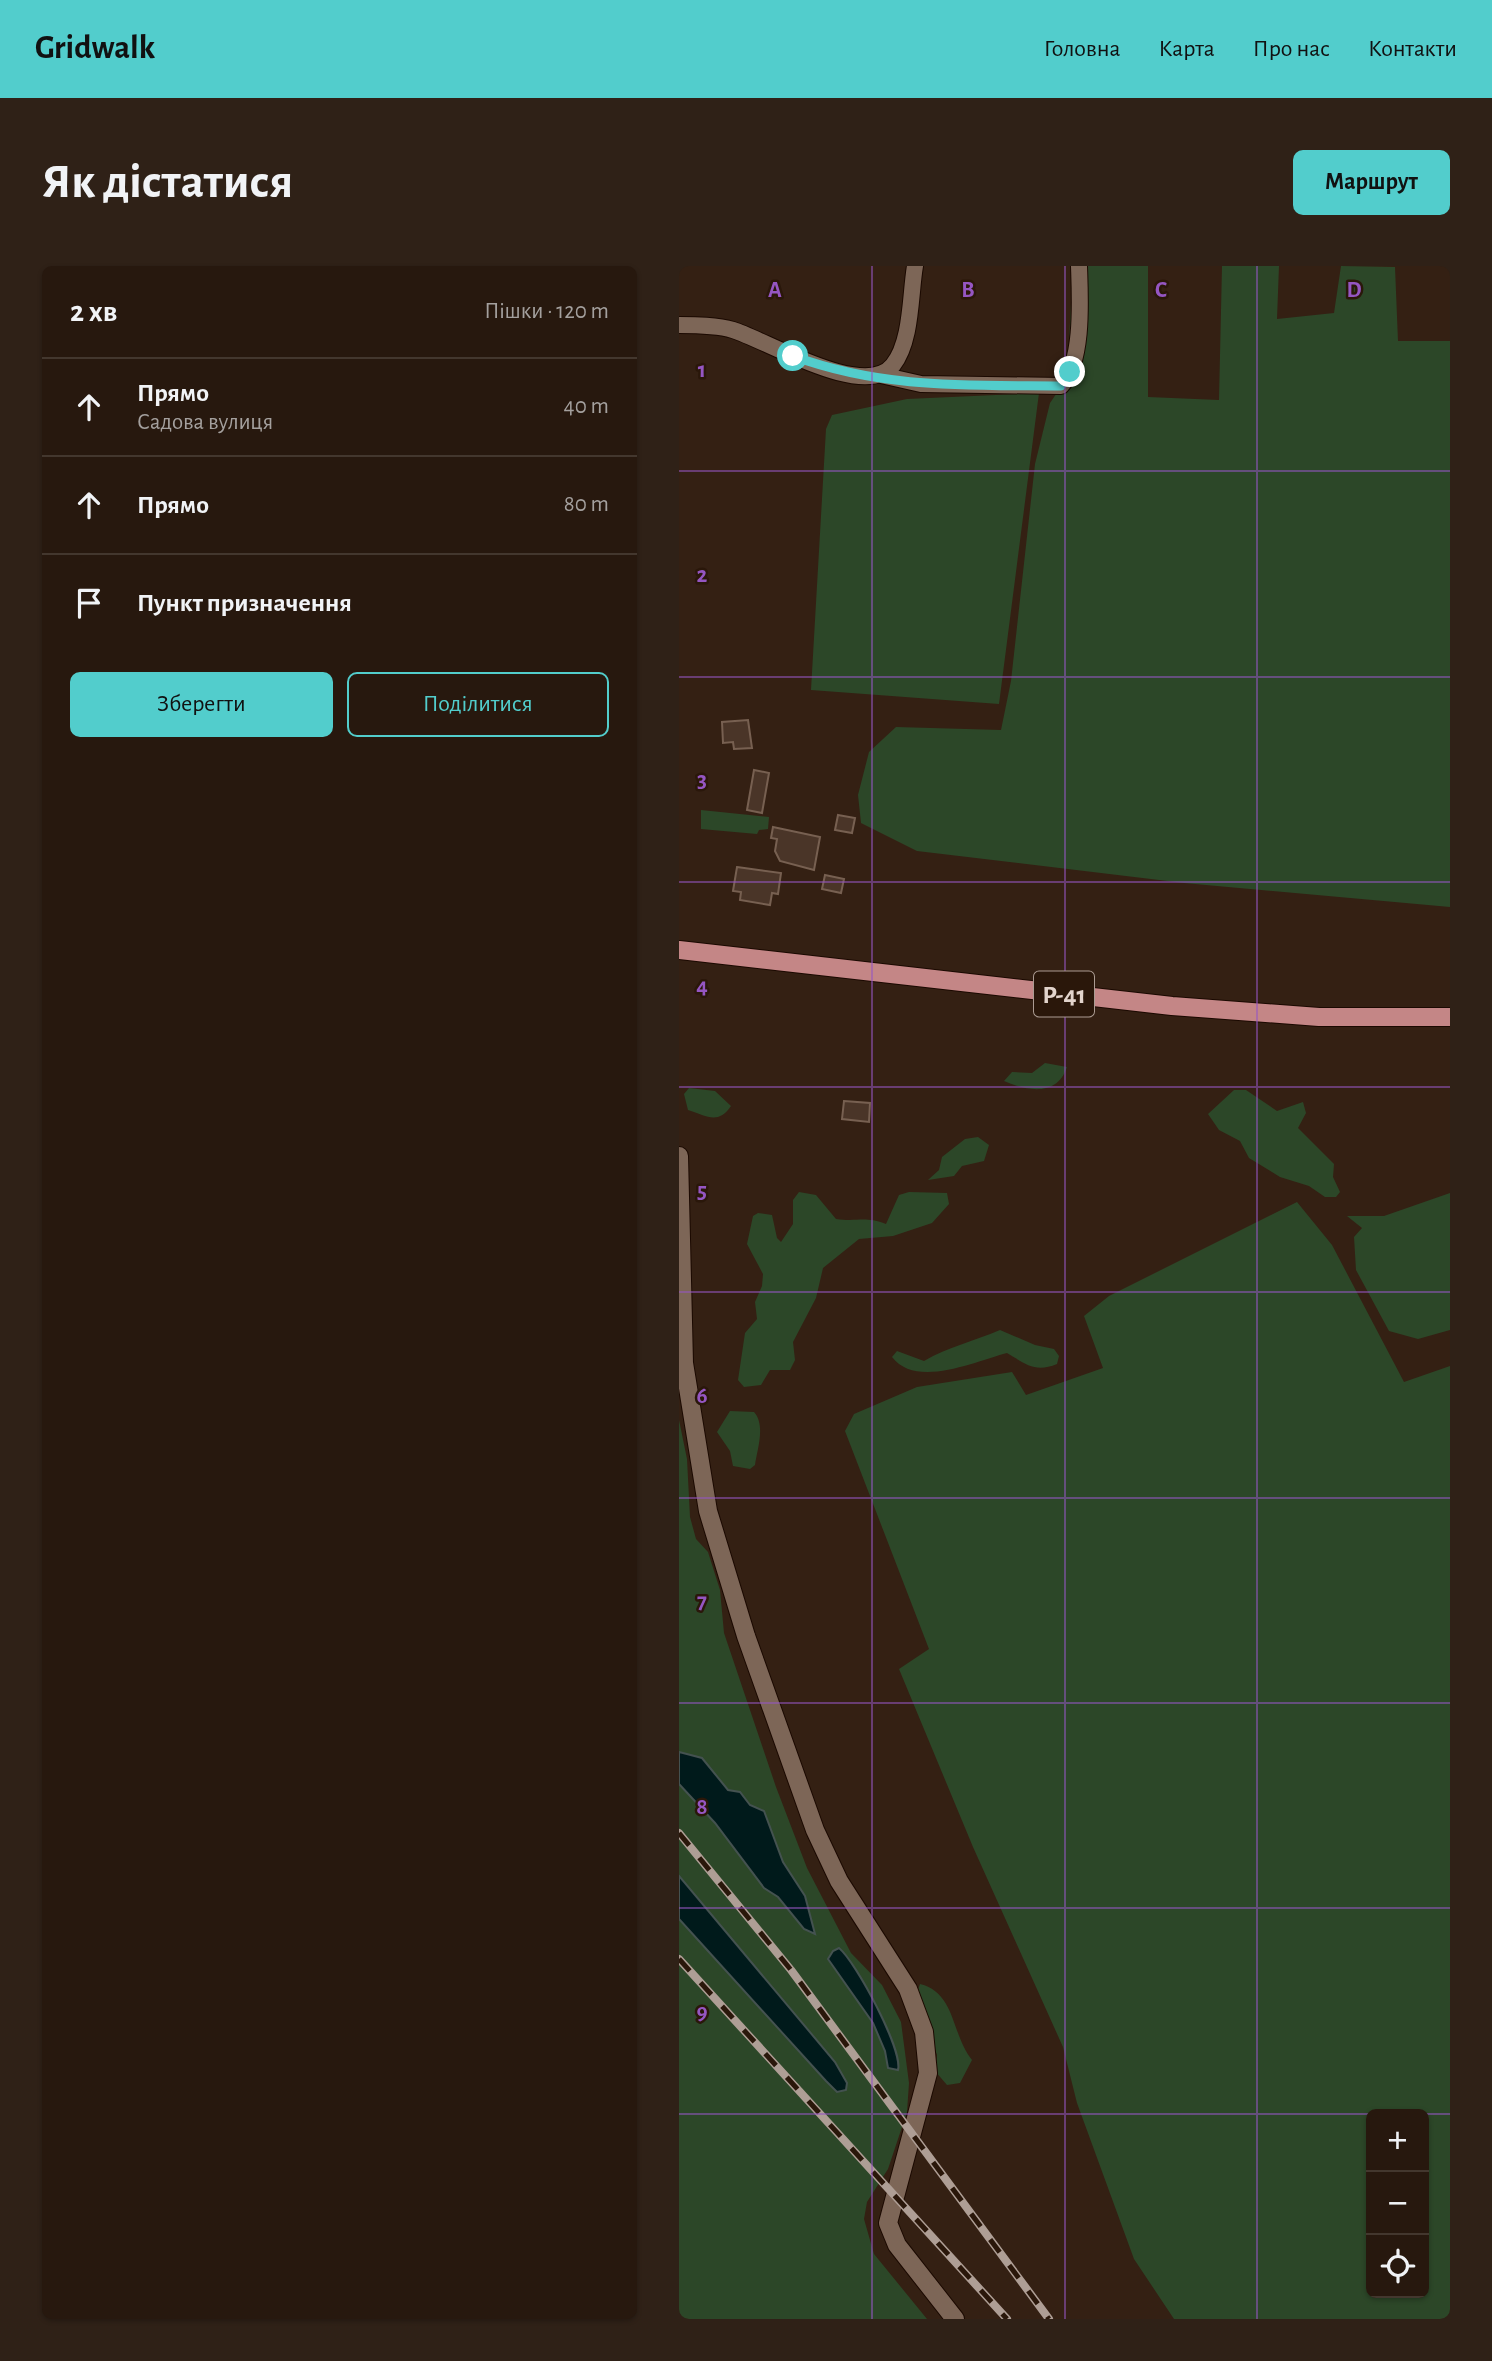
<!DOCTYPE html>
<html lang="uk">
<head>
<meta charset="utf-8">
<style>
	:root { --surface:#27180e; --page:#2f2117; --text:#f1f3f6; --muted:#a4a09e; --line:#43372e; --accent:#52cdcc }
	body { margin:0; font-family:"Alegreya Sans",sans-serif; background:var(--page); color:var(--text) }
	.controls { position:absolute; right:21px; bottom:21px; display:grid; overflow:hidden; border-radius:10px; box-shadow:0 2px 5px #0004 }
	.controls button { width:63px; height:63px; display:grid; place-items:center; padding:0; border:0; border-bottom:2px solid var(--line); background:var(--surface); color:var(--text); font:35px sans-serif }
	.stop { position:absolute; width:21px; height:21px; margin:-16px; border:5px solid #52cdcc; border-radius:50%; background:#fff }
	.stop.end { background:#52cdcc; border-color:#fff; box-shadow:0 2px 7px #0008 }
	.list { margin:0; padding:0; list-style:none }
	h2 { display:flex; justify-content:space-between; align-items:center; height:91px; margin:0; padding:0 28px; font-size:30px }
	h2 small { font-size:23px; font-weight:400; color:var(--muted) }
	.list li { display:grid; grid-template-columns:46px 1fr auto; gap:21px; align-items:center; box-sizing:border-box; height:98px; padding:0 28px; border-top:2px solid var(--line) }
	.list b { display:block; font-size:26px; white-space:nowrap }
	.list p { margin:0; font-size:23px; white-space:nowrap; color:var(--muted) }
	.list em { font-size:23px; font-style:normal; color:var(--muted) }
	.actions { display:flex; gap:14px; padding:21px 28px }
	.actions a { flex:1; padding:16px 0; border:2px solid var(--accent); border-radius:10px; text-align:center; font-size:24px; color:var(--accent) }
	.actions .main { background:var(--accent); color:#111 }
	.icon { flex:none; width:38px; height:38px; fill:none; stroke:currentColor; stroke-width:2; stroke-linecap:round; stroke-linejoin:round }
	.map { position:relative; flex:none; width:771px; height:2053px; overflow:hidden; border-radius:10px }
	header { display:flex; align-items:center; gap:42px; box-sizing:border-box; height:98px; padding:0 35px; background:var(--accent); color:#111 }
	header strong { font-size:33px }
	nav { display:flex; gap:38px; margin-inline-start:auto; font-size:24px }
	.intro { display:flex; align-items:center; justify-content:space-between; box-sizing:border-box; height:168px; padding:0 42px }
	h1 { margin:0; font-size:49px }
	.button { padding:18px 32px; border-radius:10px; background:var(--accent); color:#111; font-size:24px; font-weight:700 }
	main { display:flex; gap:42px; padding:0 42px }
	aside { flex:1; background:var(--surface); border-radius:10px; box-shadow:0 2px 5px #0004 }
	.map>svg:first-child { display:block }
	.green { fill:#2c4728; fill-rule:evenodd }
	.water { fill:#001a1b; stroke:#445250; stroke-width:2 }
	.building { fill:#4a3528; stroke:#776051; stroke-width:2 }
	.lines { fill:none; stroke-linecap:round; stroke-linejoin:round }
	.street-casing { stroke:#1b0901; stroke-width:18 }
	.secondary-casing { stroke:#1b0901; stroke-width:20 }
	.primary-casing { stroke:#1b0901; stroke-width:20 }
	.street { stroke:#7d6657; stroke-width:16 }
	.secondary { stroke:#7d6657; stroke-width:18 }
	.primary { stroke:#c48686; stroke-width:18 }
	.rail-casing { stroke:#ae9e95; stroke-width:8 }
	.rail { stroke:#2a170a; stroke-width:5; stroke-dasharray:16; stroke-linecap:butt }
	.route { stroke:#52cdcc; stroke-width:9 }
	.grid { fill:none; stroke:#9556c2; stroke-width:2; stroke-opacity:0.55 }
	.labels { text-anchor:middle; stroke-width:5; stroke-linejoin:round; paint-order:stroke }
	.shield { fill:#2a170a; stroke:#ab9b92; stroke-width:2 }
	.shield-label { font-size:26px; font-weight:bold; fill:#e2d4cc }
	.grid-label { font-size:23px; text-anchor:middle; font-weight:bold; fill:#9556c2; stroke:#2a170a; stroke-width:5; stroke-linejoin:round; paint-order:stroke }
</style>
</head>
<body>
<header>
<strong>Gridwalk</strong>
<nav><a>Головна</a><a>Карта</a><a>Про нас</a><a>Контакти</a></nav>
</header>
<div class="intro"><h1>Як дістатися</h1><a class="button">Маршрут</a></div>
<main>
<aside>
<h2>2 хв<small>Пішки · 120 m</small></h2>
<ul class="list">
<li><svg class="icon" aria-label="ahead" viewBox="0 0 24 24"><path d="M12 20V5M6 11l6-6 6 6"/></svg><div><b>Прямо</b><p>Садова вулиця</p></div><em>40 m</em></li>
<li><svg class="icon" aria-label="ahead" viewBox="0 0 24 24"><path d="M12 20V5M6 11l6-6 6 6"/></svg><div><b>Прямо</b></div><em>80 m</em></li>
<li><svg class="icon" aria-label="arrive" viewBox="0 0 24 24"><path d="M6 21V4h12l-3 4 3 4H6"/></svg><div><b>Пункт призначення</b></div></li>
</ul>
<div class="actions"><a class="main">Зберегти</a><a>Поділитися</a></div>
</aside>
<div class="map">
<svg width="771" height="2053" viewBox="0 0 771 2053">
	<rect width="100%" height="100%" fill="#342013"/>
	<path class="green" d="M394 0H469V131L540 134 543 0H600L598 53 655 47 662 0 716 1 719 75H771V641L505 617 238 585 182 557 179 529 190 486 217 461 322 464 332 415 356 198 371 137 388 112Z
		M360 127 320 438 132 424 147 163 153 149 228 133Z
		M22 544 90 551 89 563 80 564 78 568 22 563Z
		M366 797 388 801C378 831 348 825 325 815L333 806 353 807Z
		M10 822 36 825 52 840C39 859 28 850 9 844L5 828Z
		M555 824H567L598 845 624 836 627 847 619 862 655 898 654 911 661 926 657 931H646L630 920 601 911 570 892 561 875 540 864 529 848Z
		M299 871 310 879 305 895 283 900 275 910 249 914 260 904 263 891 286 873Z
		M120 926 137 929 157 953C178 956 187 950 207 958L220 929 230 926 268 927 270 938 253 957 214 970 180 973 144 1002 137 1032 114 1076 116 1094 111 1104H91L82 1119 65 1121 59 1114 66 1067 78 1053 76 1036 83 1020 84 1008 68 978 74 950 79 947 93 949 98 972 102 976 114 958V934Z
		M771 927V1064L739 1073 710 1065 677 1004 675 971 683 962 668 950H705Z
		M618 936 653 979 725 1116 771 1100V2053H495L455 1993 398 1837 384 1781 294 1581 220 1403 250 1383 166 1165 175 1148 238 1121 333 1106 347 1129 424 1102 405 1050 430 1030ZM692 1848H745V2027H692Z
		M321 1064 356 1079 375 1083 380 1090 378 1098C356 1107 347 1098 328 1087 297 1095 237 1123 213 1091L218 1085 245 1095C269 1081 295 1075 321 1064Z
		M51 1145 75 1146C87 1159 78 1184 76 1199L71 1203 54 1200 51 1185 38 1166Z
		M0 1154 8 1193 11 1251 17 1273 29 1286 41 1324 45 1367 97 1521 128 1602 172 1687 203 1719 222 1756 230 1817 228 1846 209 1903 188 1936 185 1953 195 1988 248 2053H0Z
		M241 1718C277 1727 272 1768 293 1794L281 1817 268 1819 256 1805 258 1789 237 1729Z"/>
	<path class="water" d="M0 1486 23 1492 49 1524 61 1526 71 1539 85 1545 104 1596 126 1630 136 1668 125 1663 99 1631 85 1622 36 1557 0 1518Z
		M0 1610 156 1796 168 1817 167 1824 158 1826 147 1815 0 1653Z
		M160 1682C177 1696 224 1784 219 1804L209 1802 206 1785 194 1757 149 1693 154 1685Z"/>
	<path class="building" d="M69 454 73 482 55 483 54 476 44 477 43 456Z
		M75 504 90 507 83 547 68 544Z
		M159 549 176 552 173 567 156 564Z
		M94 561 141 571 135 604 101 595 96 585 98 573 92 572Z
		M58 601 102 607 99 628 93 627 91 639 61 634 62 626 54 625Z
		M146 609 165 613 162 627 143 623Z
		M165 835 191 837 190 856 163 853Z"/>
	<g class="lines">
		<g class="street-casing">
			<path id="street" d="M0 59C17 59 38 59 54 64 87 74 186 135 214 99 233 75 231 29 236 0
				M202 109 242 118 382 120C405 96 401 32 400 0"/>
		</g>
		<g class="secondary-casing">
			<path id="secondary" d="M0 890 5 1097 29 1245 67 1370 136 1564 160 1615 229 1723 245 1766 249 1807 209 1957 218 1979 276 2053"/>
		</g>
		<g class="primary-casing">
			<path id="primary" d="M0 684 493 740 640 751H771"/>
		</g>
		<use href="#street" class="street"/>
		<use href="#secondary" class="secondary"/>
		<use href="#primary" class="primary"/>
		<g class="rail-casing">
			<path id="rail" d="M0 1567 112 1704 370 2053
				M0 1693 328 2053"/>
		</g>
		<use href="#rail" class="rail"/>
	</g>
	<g class="lines">
		<path class="route" d="M114 90C204 123 288 119 382 120L391 106"/>
	</g>
	<path class="grid" d="M193 0V2053M386 0V2053M578 0V2053M0 205H771M0 411H771M0 616H771M0 821H771M0 1026H771M0 1232H771M0 1437H771M0 1642H771M0 1848H771"/>
	<g class="labels">
		<rect class="shield" x="355" y="705.5" width="60" height="45" rx="5"/>
		<g class="shield-label">
			<text x="385" y="737">Р-41</text>
		</g>
	</g>
	<g class="grid-label">
		<text x="96" y="31">A</text>
		<text x="289" y="31">B</text>
		<text x="482" y="31">C</text>
		<text x="675" y="31">D</text>
		<text x="23" y="111">1</text>
		<text x="23" y="316">2</text>
		<text x="23" y="521">3</text>
		<text x="23" y="727">4</text>
		<text x="23" y="932">5</text>
		<text x="23" y="1137">6</text>
		<text x="23" y="1342">7</text>
		<text x="23" y="1548">8</text>
		<text x="23" y="1753">9</text>
	</g>
</svg>
<div class="controls">
<button>+</button>
<button>−</button>
<button><svg class="icon" aria-label="locate" viewBox="0 0 24 24"><circle cx="12" cy="12" r="6"/><path d="M12 2v4M12 18v4M2 12h4M18 12h4"/></svg></button>
</div>
<div class="stop" style="left:114px;top:90px"></div>
<div class="stop end" style="left:391px;top:106px"></div>
</div>
</main>
</body>
</html>
